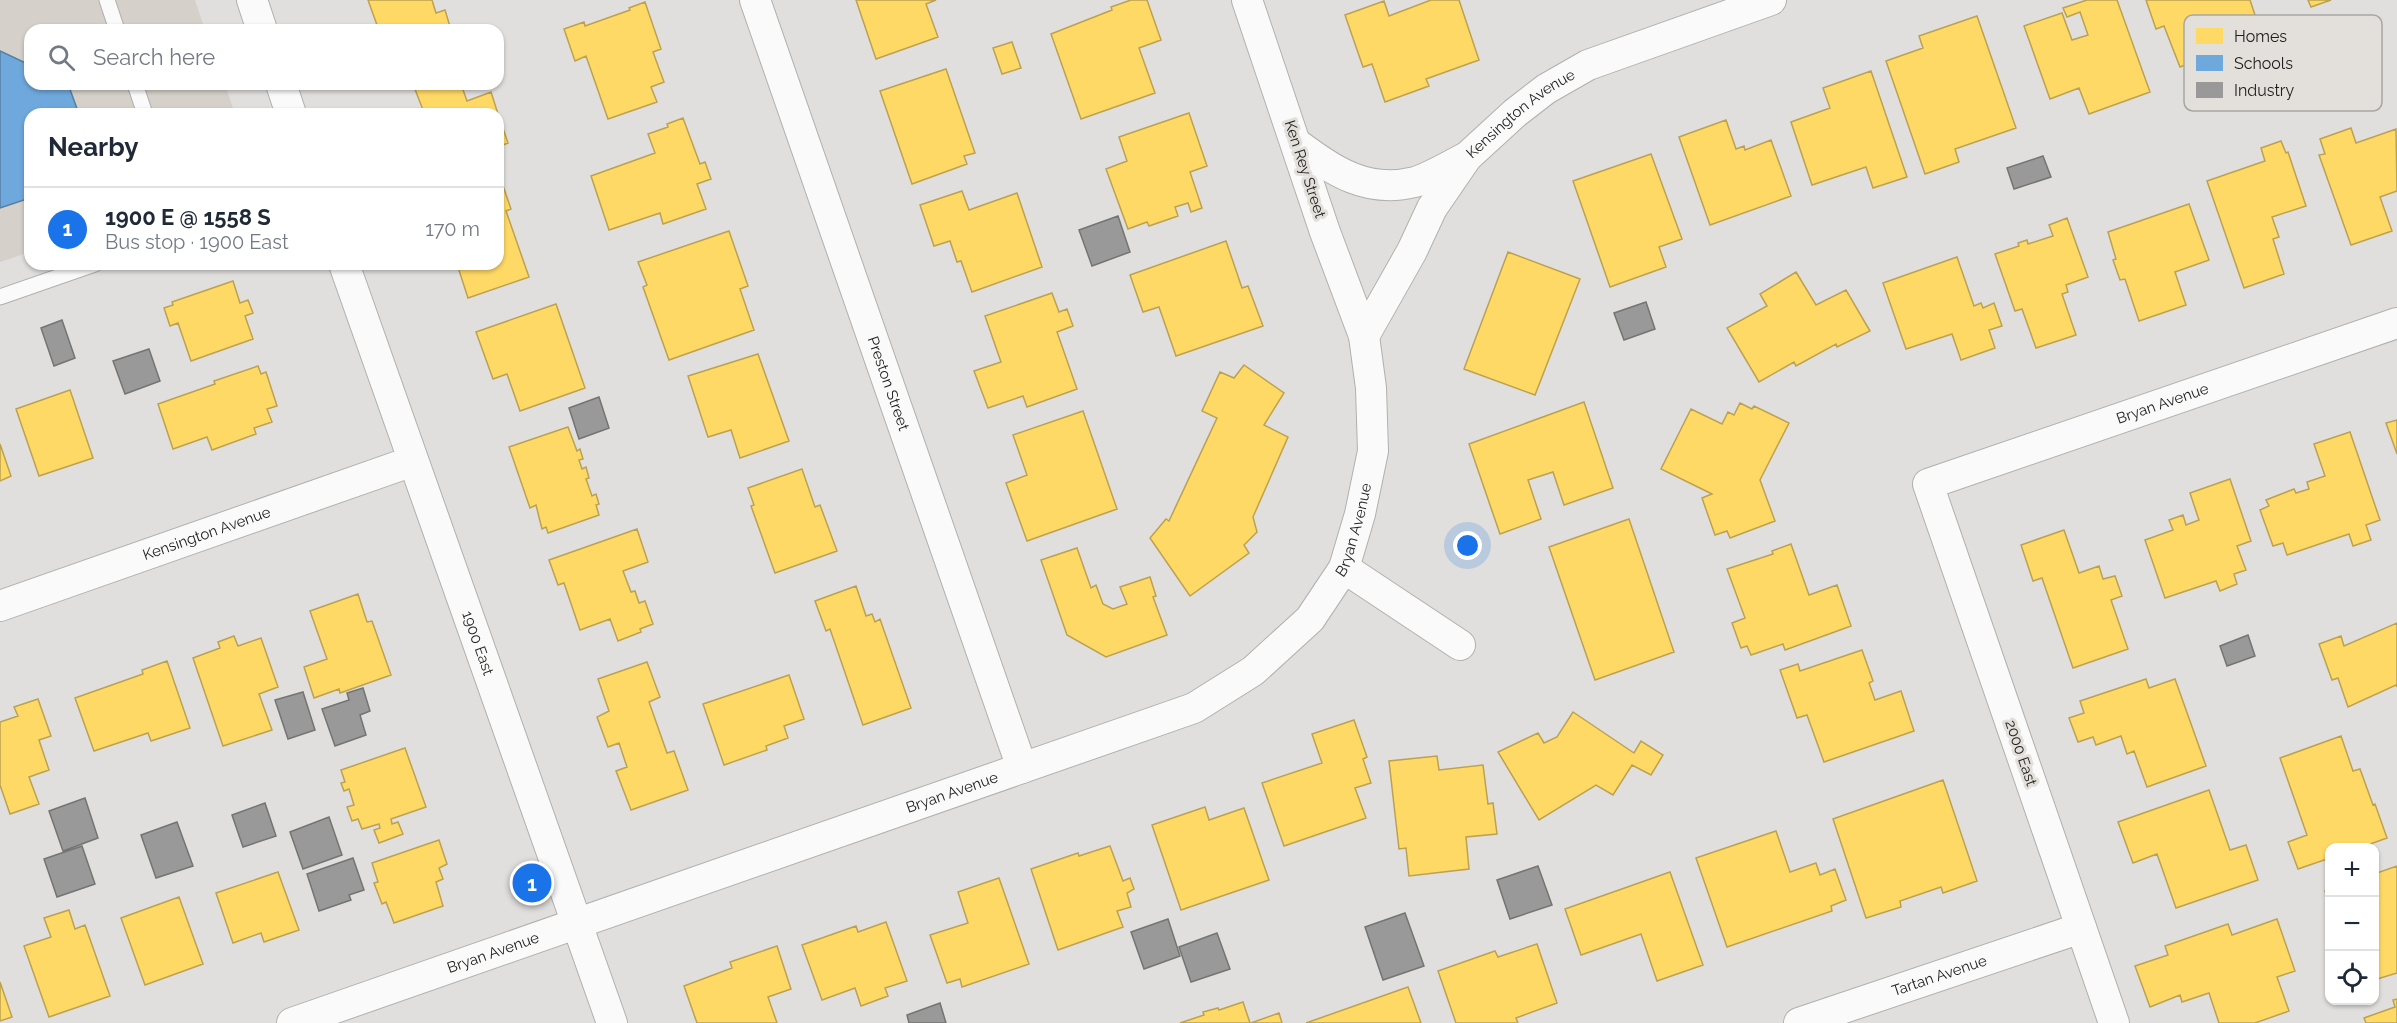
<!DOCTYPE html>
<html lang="en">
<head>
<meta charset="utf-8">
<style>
	:root { --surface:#fff; --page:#f6f6f7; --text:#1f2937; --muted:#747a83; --line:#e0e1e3; --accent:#1a73e8 }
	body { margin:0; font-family:Raleway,sans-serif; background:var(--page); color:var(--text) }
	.controls { position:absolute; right:18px; bottom:18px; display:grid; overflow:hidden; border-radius:12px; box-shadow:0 2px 4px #0004 }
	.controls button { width:54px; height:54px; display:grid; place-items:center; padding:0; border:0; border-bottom:2px solid var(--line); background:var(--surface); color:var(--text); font:30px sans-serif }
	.you { position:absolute; left:1468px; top:546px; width:21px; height:21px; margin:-15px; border:4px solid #fff; border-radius:50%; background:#1a73e8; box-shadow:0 0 0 9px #1a73e833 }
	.badge { display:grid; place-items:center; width:39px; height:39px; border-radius:50%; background:var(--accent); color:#fff; font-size:20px; font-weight:700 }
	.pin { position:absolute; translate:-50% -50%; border:3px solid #fff; box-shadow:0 2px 6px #0006 }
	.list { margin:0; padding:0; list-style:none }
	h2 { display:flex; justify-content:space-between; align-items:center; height:78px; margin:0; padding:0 24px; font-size:26px }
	h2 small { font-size:20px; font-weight:400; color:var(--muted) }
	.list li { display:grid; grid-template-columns:39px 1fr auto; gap:18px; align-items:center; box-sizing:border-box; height:84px; padding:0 24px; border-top:2px solid var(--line) }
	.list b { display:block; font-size:22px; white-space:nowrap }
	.list p { margin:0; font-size:20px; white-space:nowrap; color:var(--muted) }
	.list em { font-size:20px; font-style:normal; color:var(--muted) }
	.icon { flex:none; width:33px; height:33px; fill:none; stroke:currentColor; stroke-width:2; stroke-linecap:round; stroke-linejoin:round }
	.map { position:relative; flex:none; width:2397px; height:1023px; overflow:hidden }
	.search { position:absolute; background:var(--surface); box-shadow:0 2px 4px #0004; left:24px; top:24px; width:480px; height:66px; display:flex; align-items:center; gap:15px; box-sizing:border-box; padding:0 21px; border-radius:18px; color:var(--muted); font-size:22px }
	.panel { position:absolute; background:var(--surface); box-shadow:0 2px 4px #0004; left:24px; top:108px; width:480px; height:162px; border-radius:18px }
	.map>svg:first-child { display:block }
	.built { fill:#d5d1ca }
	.homes { fill:#ffd966; stroke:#bca150; stroke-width:1.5 }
	.schools { fill:#6fa8dc; stroke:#577ea2; stroke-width:1.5 }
	.industry { fill:#999; stroke:#747473; stroke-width:1.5 }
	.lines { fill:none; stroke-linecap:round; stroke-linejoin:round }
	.lane-casing { stroke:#b1b0ae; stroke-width:17 }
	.street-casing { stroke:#b1b0ae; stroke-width:32 }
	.lane { stroke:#fafafa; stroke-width:15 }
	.street { stroke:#fafafa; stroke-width:30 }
	.labels { text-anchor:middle; stroke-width:6; stroke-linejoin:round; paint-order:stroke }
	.street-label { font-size:15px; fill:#1e1d1b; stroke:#e3e0db }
	.key { fill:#e3e0db; stroke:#a8a6a1; stroke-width:1.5 }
	.key-label { font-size:16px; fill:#1e1d1b }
</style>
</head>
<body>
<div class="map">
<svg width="2397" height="1023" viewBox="0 0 2397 1023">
	<rect width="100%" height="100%" fill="#e1dfdd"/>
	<path class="built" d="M0 0H195L205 30H30V84H225L235 114H30V252L0 262Z"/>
	<path class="homes" d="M368 0H432L436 13 445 10 451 30H368L377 25Z
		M856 0H936L926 4 938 37 876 59Z
		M1131 0H1147L1161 40 1139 48 1155 93 1081 119 1051 34 1112 10 1111 7Z
		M1431 0H1459L1479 60 1426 79 1429 86 1385 102 1372 64 1363 67 1345 15 1384 1 1389 16Z
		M2087 0H2117L2150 92 2089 114 2079 88 2050 99 2024 26 2062 13 2072 40 2088 35 2080 12 2067 17 2063 8Z
		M2146 0H2250L2262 36 2219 51 2225 65 2190 77 2185 65 2180 67 2164 26 2156 29Z
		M2308 0H2331L2311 7Z
		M645 2 661 49 653 52 664 82 651 87 657 102 608 119 586 56 575 61 564 29 584 22 585 26 630 10 629 8Z
		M1977 16 2016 128 1955 149 1959 162 1925 174 1886 61 1923 48 1919 36Z
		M1012 42 1021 68 1002 74 993 48Z
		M946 69 975 153 964 156 967 164 912 184 880 91Z
		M1871 71 1907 177 1873 188 1866 167 1812 185 1791 122 1830 108 1823 88Z
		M413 84H461L467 101 491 92 498 114H412L423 110Z
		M1189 113 1207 166 1190 172 1202 208 1191 212 1188 203 1175 207 1178 216 1149 226 1147 222 1128 229 1106 169 1127 161 1119 137Z
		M498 114 508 143 498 147Z
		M683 118 700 164 705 162 711 179 697 184 706 209 663 224 660 213 609 230 591 176 655 153 648 134 668 127 667 124Z
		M1726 120 1736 149 1744 146 1745 150 1771 140 1791 196 1710 225 1679 137Z
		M2351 128 2356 143 2396 129 2397 191 2380 197 2392 231 2351 245 2319 155 2325 154 2320 139Z
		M2281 141 2286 153 2288 152 2306 206 2272 217 2279 237 2273 239 2284 274 2244 288 2207 181 2265 161 2261 148Z
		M1651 154 1682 239 1659 247 1666 267 1610 287 1573 181Z
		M502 183 511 209 506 211 529 277 468 298 457 264H498V185Z
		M962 191 969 210 1017 193 1042 267 972 292 961 261 957 262 950 241 934 246 920 205Z
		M2189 204 2209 260 2175 272 2186 305 2139 321 2125 279 2120 280 2113 260 2116 259 2108 232Z
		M2067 218 2088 277 2066 285 2068 292 2062 294 2076 335 2036 348 2022 309 2015 311 1995 254 2019 246 2018 243 2027 240 2028 244 2053 236 2049 225Z
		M729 231 748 286 740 289 754 330 669 360 643 287 647 285 638 262Z
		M1226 241 1242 288 1248 286 1263 326 1176 356 1159 307 1143 312 1130 275Z
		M1508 252 1580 279 1535 395 1464 369Z
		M1957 257 1974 306 1981 303 1983 308 1994 303 2002 326 1989 330 1995 348 1961 360 1952 334 1906 349 1883 283Z
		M1796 272 1816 305 1846 290 1870 331 1837 347 1836 344 1796 366 1794 362 1759 382 1727 328 1767 306 1760 294Z
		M233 281 240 303 248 300 253 313 245 316 253 339 191 361 178 323 170 326 164 308 173 305 172 302Z
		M1052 293 1059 312 1067 309 1073 326 1057 332 1077 389 1027 407 1023 396 988 408 974 371 1001 362 985 316Z
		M556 304 585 388 520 411 507 374 493 379 476 332Z
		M758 354 789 441 740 458 731 430 708 437 688 376Z
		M1244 365 1284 393 1264 425 1288 437 1253 517 1257 532 1244 545 1249 553 1190 596 1150 538 1166 519 1169 521 1217 418 1202 411 1220 372 1234 378Z
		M258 366 261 374 266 372 277 406 267 409 272 422 254 428 256 434 212 450 207 437 173 449 158 404 215 384 214 381Z
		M70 390 93 458 39 476 16 409Z
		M1584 402 1613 488 1564 505 1553 472 1528 480 1541 519 1500 534 1469 444Z
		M1740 403 1752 409 1754 406 1789 423 1760 480 1775 521 1730 538 1727 531 1715 535 1702 498 1712 494 1661 469 1691 409 1722 424 1728 412 1734 415Z
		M1083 411 1117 509 1027 541 1006 483 1027 475 1013 435Z
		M2397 420V454L2386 423Z
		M568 427 577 451 580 449 583 459 579 460 582 469 586 467 589 478 586 479 592 496 596 494 599 504 596 505 599 515 548 533 546 527 542 529 536 505 530 508 509 447Z
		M2350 432 2380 520 2366 525 2371 540 2353 546 2349 534 2287 555 2283 543 2273 546 2260 510 2269 506 2266 500 2294 489 2296 493 2309 489 2307 482 2325 476 2314 444Z
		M0 444 11 476 0 481Z
		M802 469 815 507 820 505 837 551 775 573 751 506 754 505 748 488Z
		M2230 479 2251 541 2237 546 2246 570 2234 574 2237 584 2220 591 2216 581 2165 598 2145 540 2173 530 2169 520 2183 515 2186 525 2199 520 2190 493Z
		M1629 519 1674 652 1595 680 1549 547Z
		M637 529 648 562 623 571 631 592 635 591 639 603 645 601 653 624 640 629 641 632 618 641 610 619 580 630 564 583 558 585 549 560Z
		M2064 530 2079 573 2099 566 2103 579 2115 576 2122 596 2111 600 2128 649 2073 668 2042 578 2033 581 2021 545Z
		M1791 544 1809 595 1837 585 1851 626 1785 650 1783 644 1751 655 1747 646 1741 648 1732 623 1745 618 1727 569 1773 554 1772 551Z
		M1077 548 1091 588 1096 585 1103 604 1113 609 1127 604 1120 587 1150 577 1156 596 1153 597 1167 635 1106 657 1067 635 1041 560Z
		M856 586 866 616 872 614 875 622 880 619 911 708 863 725 830 629 826 631 815 601Z
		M358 594 367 622 372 621 391 675 340 693 339 689 314 698 304 667 327 659 310 611Z
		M2397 623V687L2396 685 2348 707 2338 678 2332 680 2319 644 2341 636 2344 646Z
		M234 636 238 646 261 638 278 687 259 694 272 730 223 746 193 658 220 648 218 642Z
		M1862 650 1873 681 1869 683 1875 700 1901 691 1914 731 1824 762 1807 715 1797 718 1780 670 1798 664 1800 671Z
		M167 661 190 728 151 741 148 733 94 751 75 698 143 674 142 670Z
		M647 662 660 697 649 702 667 753 674 751 688 790 631 810 616 771 627 767 619 743 608 747 597 717 609 711 598 679Z
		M789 675 804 719 784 726 788 738 766 746 767 750 724 765 703 704Z
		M2146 679 2149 688 2175 679 2206 766 2147 787 2134 751 2127 754 2121 736 2096 745 2093 737 2078 742 2069 718 2084 713 2080 701Z
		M38 699 51 736 39 740 49 770 29 777 39 804 10 814 0 785V722L18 716 14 707Z
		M1573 712 1634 753 1641 741 1663 755 1651 775 1632 765 1613 795 1596 785 1539 820 1498 752 1538 733 1544 743 1557 737Z
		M1354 720 1367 757 1363 759 1371 783 1355 788 1366 818 1284 846 1262 783 1322 763 1312 734Z
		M2341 736 2353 771 2360 769 2373 805 2375 804 2387 838 2359 848H2330V858L2298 869 2288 842 2307 835 2280 758Z
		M405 748 426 807 391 819 392 824 398 822 403 834 379 843 374 830 380 828 379 824 362 829 358 819 352 821 347 807 354 805 349 789 344 791 341 783 345 782 341 770Z
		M1437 756 1439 770 1483 765 1488 804 1493 803 1497 834 1466 837 1469 869 1409 876 1406 848 1399 849 1389 761Z
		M1943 780 1977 881 1943 893 1941 887 1900 901 1901 907 1866 918 1833 819Z
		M2209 790 2230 850 2246 845 2258 880 2176 908 2157 854 2133 863 2118 822Z
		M1205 807 1209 820 1244 808 1269 880 1181 910 1152 825Z
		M1776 831 1790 872 1816 863 1820 875 1835 869 1846 900 1831 906 1832 911 1727 947 1696 858Z
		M439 840 447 864 439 868 443 879 436 882 443 906 394 923 386 902 382 904 374 883 378 882 372 863Z
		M1110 846 1123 881 1130 878 1134 889 1127 893 1131 907 1117 911 1123 927 1058 950 1031 869 1078 853 1079 856Z
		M2397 866V973L2374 980V874Z
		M278 872 299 930 264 942 261 933 233 943 216 893Z
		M1670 872 1703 965 1657 981 1641 934 1581 955 1565 909Z
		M999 878 1029 964 962 987 960 979 947 983 930 935 968 923 958 892Z
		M2330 890V904L2325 891Z
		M179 897 203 964 145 985 121 918Z
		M69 910 75 929 85 925 110 996 49 1017 24 946 51 937 44 918Z
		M2277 919 2295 971 2277 977 2289 1011 2255 1023H2219L2209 993 2182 1002 2180 995 2150 1007 2135 966 2168 955 2165 946 2228 924 2232 935Z
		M886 922 907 981 885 988 888 996 861 1006 855 988 822 1000 802 945 856 926 858 932Z
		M1537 944 1557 1003 1516 1018 1518 1023H1456L1438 971 1495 951 1498 957Z
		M777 946 791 989 768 997 777 1023H697L684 986 732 968 730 962Z
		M0 982 12 1017 0 1021Z
		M1408 987 1421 1023H1306Z
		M2397 999V1023H2366L2364 1018 2395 1007 2393 1000Z
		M1243 1002 1250 1023H1180L1204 1015 1203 1012 1218 1008 1219 1010Z
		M1279 1013 1282 1023H1251Z"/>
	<path class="schools" d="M0 51 30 65V84H68L79 114H30V198L0 208Z"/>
	<path class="industry" d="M2043 156 2051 177 2014 189 2007 168Z
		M1118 216 1130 252 1092 266 1079 230Z
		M1646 302 1655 329 1624 340 1614 313Z
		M62 320 75 358 54 366 41 328Z
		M149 349 160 381 125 394 113 361Z
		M599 397 609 428 579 439 569 408Z
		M2248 635 2255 656 2227 666 2220 646Z
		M363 688 370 711 360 715 366 735 335 746 322 709 349 700 347 693Z
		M303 692 315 730 288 739 275 700Z
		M85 798 98 838 63 851 49 811Z
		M265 803 276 836 243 847 232 815Z
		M329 817 342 855 303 869 290 832Z
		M177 822 193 866 156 878 141 835Z
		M82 846 95 884 57 897 44 859Z
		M353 858 364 890 349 895 351 900 319 911 307 874Z
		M1538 866 1552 905 1510 919 1497 880Z
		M1405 913 1424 966 1383 980 1365 927Z
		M1168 919 1180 956 1144 969 1131 932Z
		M1217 933 1230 969 1191 982 1179 947Z
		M940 1003 946 1023H909L907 1015Z"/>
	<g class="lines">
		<g class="lane-casing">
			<path id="lane" d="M107 0 117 30
				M135 84 145 114
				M0 297 95 264"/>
		</g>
		<g class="street-casing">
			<g id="street">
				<path d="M252 0 262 30"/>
				<path id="s1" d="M755 0 1022 768"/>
				<path d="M281 84 291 114"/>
				<path d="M1297 144C1334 171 1366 194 1415 182 1431 177 1449 166 1465 158"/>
				<path id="s2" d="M344 264 612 1023"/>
				<path id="s3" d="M1364 336 1412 251 1432 208 1467 157 1515 113 1546 89 1588 65 1771 0"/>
				<path d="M1344 568 1460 645"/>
				<path id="s4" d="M0 606 413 461"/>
				<path id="s5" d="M292 1023 1194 708 1253 671 1310 619 1344 568 1360 514 1373 451 1371 388 1364 336 1325 232 1247 0"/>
				<path id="s6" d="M1799 1023 2081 928"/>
				<path id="s7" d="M2114 1023 1928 484 2397 323"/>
			</g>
		</g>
		<use href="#lane" class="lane"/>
		<use href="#street" class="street"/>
	</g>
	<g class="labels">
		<g class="street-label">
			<text dy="5" stroke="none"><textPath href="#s3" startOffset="276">Kensington Avenue</textPath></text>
			<text transform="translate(1305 169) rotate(72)" y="5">Ken Rey Street</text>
			<text dy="5" stroke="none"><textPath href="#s1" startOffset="406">Preston Street</textPath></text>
			<text dy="5" stroke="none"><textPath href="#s7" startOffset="818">Bryan Avenue</textPath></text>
			<text dy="5" stroke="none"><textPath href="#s5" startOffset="1203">Bryan Avenue</textPath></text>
			<text dy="5" stroke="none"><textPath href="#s4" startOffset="219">Kensington Avenue</textPath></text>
			<text dy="5" stroke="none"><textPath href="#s2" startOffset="402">1900 East</textPath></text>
			<text transform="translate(2021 753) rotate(71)" y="5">2000 East</text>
			<text dy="5" stroke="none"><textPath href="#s5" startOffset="699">Bryan Avenue</textPath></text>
			<text dy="5" stroke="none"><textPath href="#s5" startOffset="213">Bryan Avenue</textPath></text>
			<text dy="5" stroke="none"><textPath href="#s6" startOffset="148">Tartan Avenue</textPath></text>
		</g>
	</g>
	<rect x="2184" y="15" width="198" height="96" rx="9" class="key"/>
	<rect x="2196" y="28" width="27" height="16" fill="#ffd966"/>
	<rect x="2196" y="55" width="27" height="16" fill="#6fa8dc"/>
	<rect x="2196" y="82" width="27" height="16" fill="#999"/>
	<g class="key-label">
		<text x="2234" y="42">Homes</text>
		<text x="2234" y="69">Schools</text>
		<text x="2234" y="96">Industry</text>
	</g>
</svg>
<div class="controls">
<button>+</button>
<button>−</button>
<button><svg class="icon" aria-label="locate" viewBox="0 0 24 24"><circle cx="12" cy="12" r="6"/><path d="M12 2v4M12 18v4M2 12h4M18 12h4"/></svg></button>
</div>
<div class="you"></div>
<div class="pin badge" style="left:532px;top:883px">1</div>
<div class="search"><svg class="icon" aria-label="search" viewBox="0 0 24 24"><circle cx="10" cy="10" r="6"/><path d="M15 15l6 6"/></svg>Search here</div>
<section class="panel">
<h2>Nearby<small></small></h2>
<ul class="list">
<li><span class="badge">1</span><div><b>1900 E @ 1558 S</b><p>Bus stop · 1900 East</p></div><em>170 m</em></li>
</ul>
</section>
</div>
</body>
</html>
